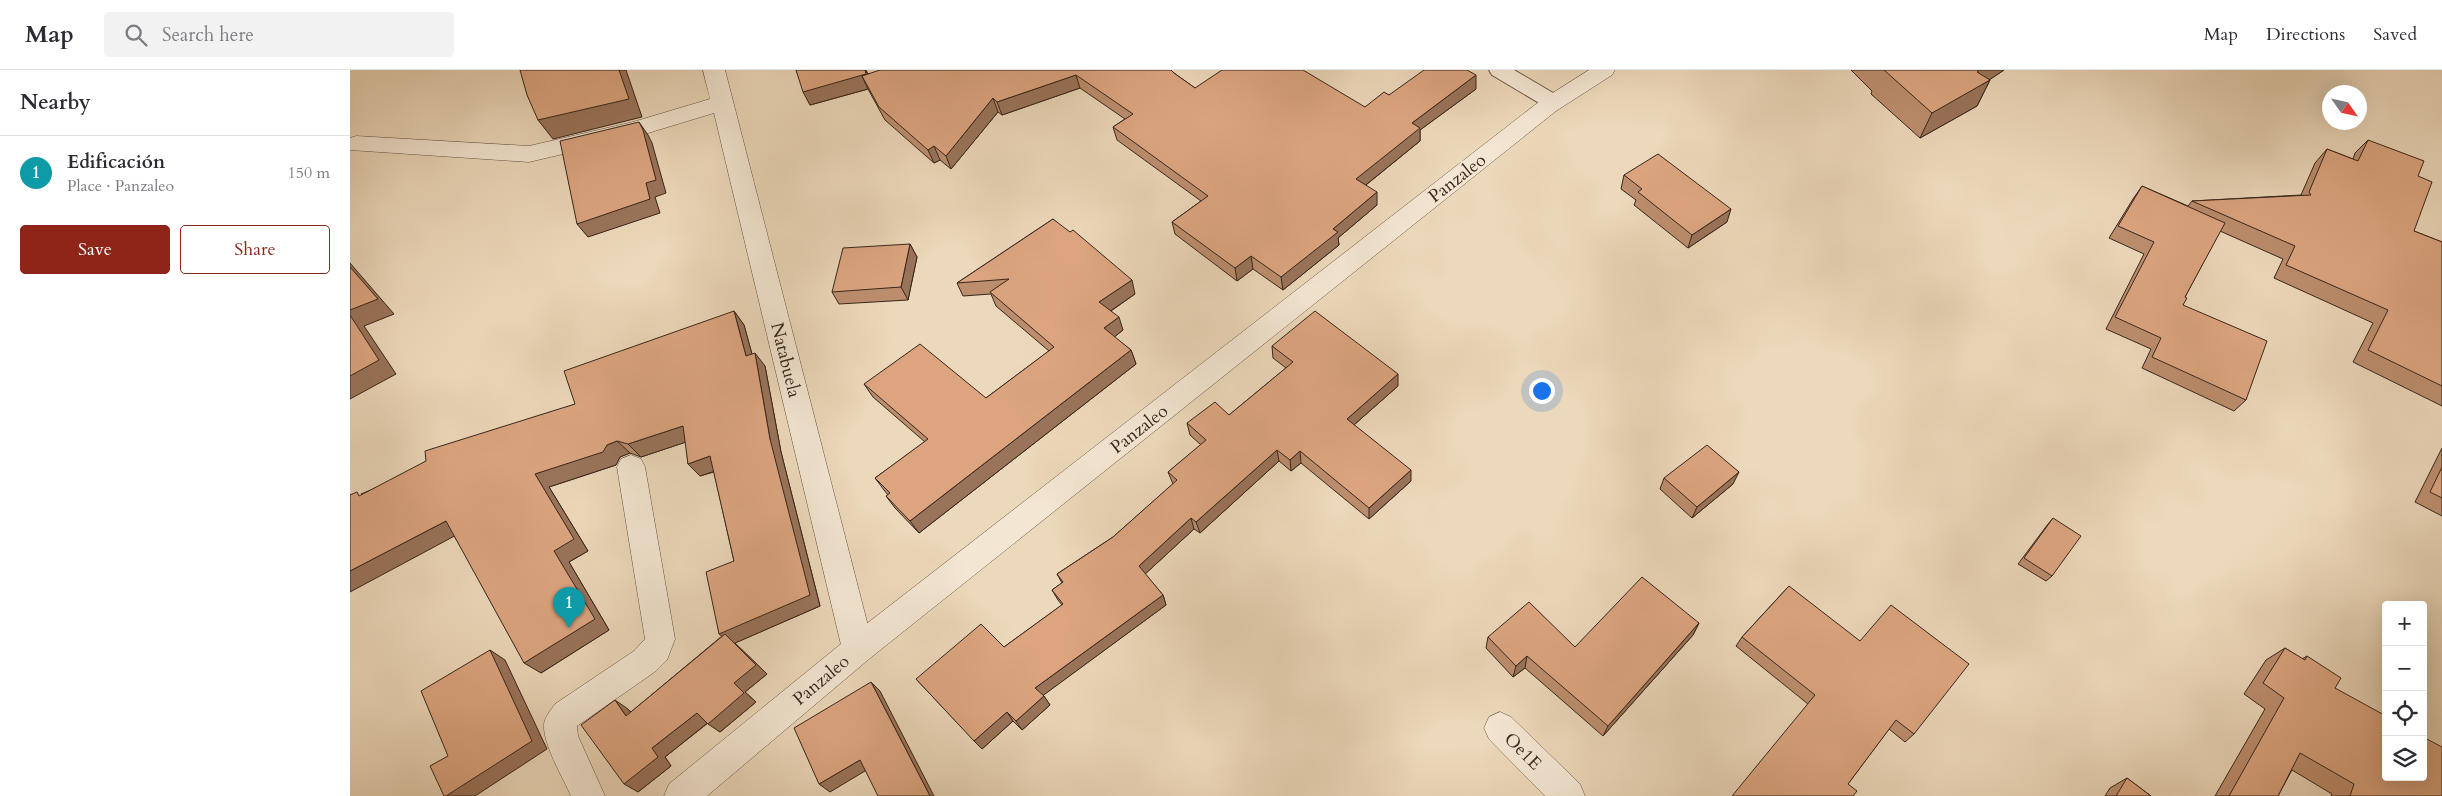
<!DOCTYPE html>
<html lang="en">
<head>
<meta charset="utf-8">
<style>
	:root { --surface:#fff; --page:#f2f2f3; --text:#2b2b33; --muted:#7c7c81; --line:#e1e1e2; --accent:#8f2418 }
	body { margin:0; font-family:Cardo,serif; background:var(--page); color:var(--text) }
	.controls { position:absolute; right:15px; bottom:15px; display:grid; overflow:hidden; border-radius:5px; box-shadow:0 5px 20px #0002 }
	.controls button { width:45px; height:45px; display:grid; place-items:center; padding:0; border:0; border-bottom:1px solid var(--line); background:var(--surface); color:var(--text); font:25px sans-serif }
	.compass { position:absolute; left:1972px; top:15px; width:45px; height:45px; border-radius:50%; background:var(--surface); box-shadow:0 5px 20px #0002; rotate:124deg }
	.you { position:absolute; left:1191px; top:320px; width:18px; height:18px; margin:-12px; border:4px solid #fff; border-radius:50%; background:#1a73e8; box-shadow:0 0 0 8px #1a73e833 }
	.badge { display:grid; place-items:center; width:32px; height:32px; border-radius:50%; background:var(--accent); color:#fff; font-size:16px; font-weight:700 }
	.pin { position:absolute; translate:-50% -41px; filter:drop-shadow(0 1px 2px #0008) }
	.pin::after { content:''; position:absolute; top:26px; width:18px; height:15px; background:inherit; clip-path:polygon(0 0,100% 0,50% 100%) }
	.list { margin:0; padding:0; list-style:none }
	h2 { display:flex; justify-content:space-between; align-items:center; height:65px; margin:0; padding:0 20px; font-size:21px }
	h2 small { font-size:16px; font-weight:400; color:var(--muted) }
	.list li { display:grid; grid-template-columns:32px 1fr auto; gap:15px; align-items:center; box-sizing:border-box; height:75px; padding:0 20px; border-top:1px solid var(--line) }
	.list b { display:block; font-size:19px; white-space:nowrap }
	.list p { margin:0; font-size:16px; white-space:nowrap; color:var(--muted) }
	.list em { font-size:16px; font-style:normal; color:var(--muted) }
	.actions { display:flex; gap:10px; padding:15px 20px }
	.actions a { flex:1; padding:11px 0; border:1px solid var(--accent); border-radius:5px; text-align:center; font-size:18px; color:var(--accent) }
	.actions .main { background:var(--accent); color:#fff }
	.icon { flex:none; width:28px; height:28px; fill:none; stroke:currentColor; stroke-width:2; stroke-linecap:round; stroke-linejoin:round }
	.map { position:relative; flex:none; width:2092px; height:726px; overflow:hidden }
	header { display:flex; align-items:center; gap:30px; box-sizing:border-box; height:70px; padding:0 25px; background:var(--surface); border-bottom:1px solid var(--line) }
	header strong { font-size:24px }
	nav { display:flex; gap:28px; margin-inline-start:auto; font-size:18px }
	.search { width:350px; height:45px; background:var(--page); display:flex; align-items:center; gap:12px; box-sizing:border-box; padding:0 18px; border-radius:5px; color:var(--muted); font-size:19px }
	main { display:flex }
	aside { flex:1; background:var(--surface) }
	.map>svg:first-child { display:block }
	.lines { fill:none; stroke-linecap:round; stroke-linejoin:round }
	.service-casing { stroke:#645244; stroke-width:2 }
	.minor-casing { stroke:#645244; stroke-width:1 }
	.tertiary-casing { stroke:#645244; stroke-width:1 }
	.service { fill:#f3e6d2; fill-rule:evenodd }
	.minor { fill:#f3e6d2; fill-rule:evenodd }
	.tertiary { fill:#f3e6d2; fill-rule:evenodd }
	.wall { fill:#bd8e6e; stroke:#37261c }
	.shaded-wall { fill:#9a745a; stroke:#37261c }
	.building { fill:#dca580; stroke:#37261c }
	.labels { text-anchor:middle; stroke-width:4; stroke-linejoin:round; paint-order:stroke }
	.street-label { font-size:18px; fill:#37261c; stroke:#f3e6d2 }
</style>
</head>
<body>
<header>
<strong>Map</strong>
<div class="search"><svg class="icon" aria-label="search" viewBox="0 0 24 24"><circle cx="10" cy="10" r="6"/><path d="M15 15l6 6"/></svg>Search here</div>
<nav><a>Map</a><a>Directions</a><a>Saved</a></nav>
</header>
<main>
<aside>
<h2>Nearby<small></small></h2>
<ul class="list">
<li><span class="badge" style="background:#0f9aa8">1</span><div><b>Edificación</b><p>Place · Panzaleo</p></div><em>150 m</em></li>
</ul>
<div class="actions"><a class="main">Save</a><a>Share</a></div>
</aside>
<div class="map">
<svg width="2092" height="726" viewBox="0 0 2092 726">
	<rect width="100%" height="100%" fill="#ecd8ba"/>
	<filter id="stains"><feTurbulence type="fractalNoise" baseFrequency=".004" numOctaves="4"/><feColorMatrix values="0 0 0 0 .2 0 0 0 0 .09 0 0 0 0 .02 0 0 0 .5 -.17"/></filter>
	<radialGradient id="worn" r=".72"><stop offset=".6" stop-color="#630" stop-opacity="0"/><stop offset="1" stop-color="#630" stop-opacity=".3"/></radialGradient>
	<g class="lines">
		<g class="service-casing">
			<path id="service" d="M1139 0H1164L1210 27 1213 32 1210 37 1203 39 1196 37 1142 5Z"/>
		</g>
		<g class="minor-casing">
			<path id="minor" d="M353 0H375L524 579 519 589 508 593 497 589 492 579 364 43 285 67 179 92 0 80V68L6 66 179 76 283 52 360 29Z
				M281 385 291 389 295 397 325 569 317 590 306 601 227 656 228 666 255 726H221C213 708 193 674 194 655 194 648 201 640 205 634L284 581 295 569 267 397 271 389Z
				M1150 642 1161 647 1230 714 1235 726H1195L1139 669 1134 658 1139 647Z"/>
		</g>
		<g class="tertiary-casing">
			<path id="tertiary" d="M1239 0H1265L1262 5 1206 41 519 589 357 726H314L319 714 497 569 1190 31Z"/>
		</g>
		<use href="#service" class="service"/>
		<use href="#minor" class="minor"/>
		<use href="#tertiary" class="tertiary"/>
	</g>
	<path class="wall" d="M446 0H516L518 4 824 3 845 18 1015 37 1039 25 1126 19 1070 60V71L1016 115 1027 135 988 168 989 175 933 220 903 199 887 211 825 164 822 152 851 131 767 70 763 57 775 49 730 18 652 45 648 42 601 99 590 90 584 93 535 50 518 19 460 35Z
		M1501 0H1654L1639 10H1640L1627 36 1570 68 1521 24 1522 21Z
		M2018 70 2068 106 2064 161 2092 172V336L2003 292 2023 253 1924 208 1933 189 1870 161 1835 227 1833 235 1896 330 1884 341 1792 298 1801 279 1756 259 1794 184 1759 168 1783 129 1792 116 1838 136 1842 131 1951 125 1965 93 1977 79 2003 89 2005 83Z
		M1274 105 1377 152 1338 178 1284 135 1286 130 1271 119Z
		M703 149 785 224 761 241 773 260 764 267 781 280 786 294 569 463 545 438 536 426 538 425 534 420 525 408 575 372 523 327 514 314 636 328 699 281 646 236 641 224 613 226 607 213Z
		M560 174 567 187 558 230 489 234 482 222Z
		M384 241 394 255 402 284 415 296 431 382 470 536 385 573 417 604 395 622 406 632 370 662 358 653 315 687 321 696 288 722 278 639 281 642 372 566 384 491 364 402 350 406 338 394 336 372 291 387 280 383 270 387 266 395 199 417 238 481 219 492 259 560 191 603 104 466 11 424 225 334Z
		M922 276 1048 316 1004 355 1061 411 1019 449 951 393 941 401 929 391 850 463 844 459 795 504 813 525 816 535 693 625 700 635 672 660 663 651 632 679 566 609 654 577 712 535 708 530 702 520 712 513 707 504 763 467 823 414 818 402 851 375 840 365 837 353 879 345 936 298 923 288Z
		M2092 378V446L2065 432Z
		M1314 408 1383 414 1342 448 1310 419Z
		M1703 448 1702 506 1696 511 1668 494 1698 454Z
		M1439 516 1564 664 1555 672 1539 659 1498 714 1458 634 1386 576 1392 567Z
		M1349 553 1343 565 1253 666 1175 598 1163 607 1136 578 1138 567 1225 577Z
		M1935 578 1952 589 1957 586 1985 618 2092 726H1981L1982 724 1942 700 1928 726H1865L1915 639 1894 624 1916 590Z
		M1777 708 1801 726H1755L1760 718Z"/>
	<path class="shaded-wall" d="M269 0H276L292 47 203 69 188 50Z
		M515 0H516L522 17 512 6 518 19 460 35 453 22Z
		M1629 0H1654L1633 14 1640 10 1627 36 1570 68 1582 43Z
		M726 5 730 18 652 45 647 32Z
		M1126 5V19L1070 60V71L1007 122 1006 109 1062 53Z
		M643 28 648 42 601 99 596 86Z
		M289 52 298 65 302 73 316 123 305 127 310 143 238 167 227 154 296 113Z
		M584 76 590 90 584 93 578 80Z
		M1027 122V135L988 168 989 175 933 220 931 207 983 159Z
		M1381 139 1377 152 1338 178 1342 165Z
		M560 174 567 187 558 230 551 217Z
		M901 186 903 199 887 211 885 198Z
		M0 193 44 244 14 256 46 304 0 329Z
		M782 210 785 224 753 246 749 232Z
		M384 241 394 255 406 299 396 286Z
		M769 247 773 260 758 272 754 258Z
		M781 280 786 294 569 463 560 451Z
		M405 283 415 296 431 382 470 536 385 573 417 604 395 622 406 632 370 662 358 654 384 613 382 574 369 564 420 369Z
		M1048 304V316L997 361V349Z
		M333 356 345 369 291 387 278 374Z
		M267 371 280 383 270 387 266 395 199 417 238 481 219 492 259 560 191 603 174 593 204 481 185 404Z
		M927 380 929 391 850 463 846 452Z
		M950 381 951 393 941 401 940 390Z
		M360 386 371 399 350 406 338 394Z
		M1061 400V411L1019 449V438Z
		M1389 402 1383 414 1342 448 1347 437Z
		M841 448 844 459 793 506 789 496Z
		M96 451 112 462 0 522V501Z
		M813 525 816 535 691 627 685 618Z
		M1349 553 1343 565 1253 666 1258 656Z
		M140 580 155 590 197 679 125 726H96Z
		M1177 586 1175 598 1163 607 1166 596Z
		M521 612 530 621 584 726H580Z
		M694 626 700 635 672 660 666 651Z
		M265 630 278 639 290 654 276 646Z
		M657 642 663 651 632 679 624 671Z
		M347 643 360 651 315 687 321 696 288 722 274 714 302 678Z
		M510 690 520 698 480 722 469 714Z"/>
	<path class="building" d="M170 0H269L279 29 188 50 177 25Z
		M446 0H515L516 4 453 22Z
		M530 0H821L824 3 845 18 872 0H953L1015 37 1034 22 1039 25 1074 0H1117L1126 5 1062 53 1070 58 1006 109 1027 122 983 159 988 162 931 207 901 186 885 198 822 152 858 126 763 57 783 44 726 5 647 32 643 28 596 86 584 76 578 80 529 37 512 6Z
		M1534 0H1629L1627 2 1640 10 1582 43Z
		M289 52 293 60 306 110 296 113 300 129 227 154 210 71Z
		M2018 70 2074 91 2068 106 2082 112 2064 161 2092 172V316L2018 280 2038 240 1936 195 1945 176 1842 131 1961 125 1959 122 1977 79 2008 91Z
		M1308 84 1381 139 1342 165 1288 122 1292 119 1274 105Z
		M1792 116 1875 153 1835 227 1837 228 1833 235 1917 271 1896 330 1802 287 1811 268 1765 247 1804 172 1768 156Z
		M703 149 720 162 723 160 782 210 749 232 769 247 754 258 781 280 560 451 536 426 540 423 525 408 578 369 514 314 570 274 636 328 704 277 640 222 659 209 607 213Z
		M560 174 551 217 482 222 493 178Z
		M0 197 28 229 0 240Z
		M384 241 396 286 405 283 420 369 460 525 369 564 356 502 384 491 360 386 338 394 333 356 278 374 267 371 257 375 253 382 185 404 224 469 204 481 245 549 174 593 96 451 0 501V425L7 422 9 426 76 391 75 381 225 334 214 301Z
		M965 241 1048 304 997 349 1061 400 1019 438 950 381 940 390 927 380 846 452 841 448 789 496 813 525 685 618 694 626 666 651 657 642 624 671 566 609 631 554 654 577 713 534 702 520 713 512 707 504 763 467 827 410 818 402 856 370 837 353 865 332 879 345 943 292 922 276Z
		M0 245 29 290 0 306Z
		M1357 375 1389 402 1347 437 1314 408Z
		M2092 397V428L2080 422Z
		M1703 448 1731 466 1702 506 1674 488Z
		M1292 507 1349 553 1258 656 1177 586 1166 596 1138 567 1179 532 1225 577Z
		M1439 516 1510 571 1541 535 1619 594 1564 664 1546 650 1498 714 1507 721 1503 726H1382L1465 625 1392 567Z
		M375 564 406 595 384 613 394 623 358 654 347 643 302 678 308 687 274 714 231 655 265 630 276 646Z
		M1935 578 1955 590 1957 586 1991 608 1985 618 2036 646V707H2073V667L2092 677V726H2000L2004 714 1950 683 1928 726H1879L1934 628 1913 613Z
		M140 580 182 671 96 726H94L80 696 98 686 71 621Z
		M521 612 580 726H528L510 690 469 714 444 658Z
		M1777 708 1801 726H1766Z"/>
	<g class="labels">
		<g class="street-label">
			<text transform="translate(1107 108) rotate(-38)" y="6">Panzaleo</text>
			<text transform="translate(436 290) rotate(76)" y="6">Natabuela</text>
			<text transform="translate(789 359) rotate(-38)" y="6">Panzaleo</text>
			<text transform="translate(471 610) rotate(-40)" y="6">Panzaleo</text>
			<text transform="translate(1173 681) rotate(45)" y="6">Oe1E</text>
		</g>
	</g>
	<rect width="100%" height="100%" filter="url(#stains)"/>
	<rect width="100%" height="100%" fill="url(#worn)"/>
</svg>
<div class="controls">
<button>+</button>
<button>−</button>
<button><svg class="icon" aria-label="locate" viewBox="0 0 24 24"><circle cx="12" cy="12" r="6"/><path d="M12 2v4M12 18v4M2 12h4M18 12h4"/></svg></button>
<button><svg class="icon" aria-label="layers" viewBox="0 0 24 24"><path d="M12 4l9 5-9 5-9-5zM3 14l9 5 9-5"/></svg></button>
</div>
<svg class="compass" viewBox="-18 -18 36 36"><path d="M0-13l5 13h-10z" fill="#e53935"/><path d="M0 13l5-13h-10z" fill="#7c7c81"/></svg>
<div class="you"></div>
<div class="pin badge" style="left:219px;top:558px;background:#0f9aa8">1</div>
</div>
</main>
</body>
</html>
